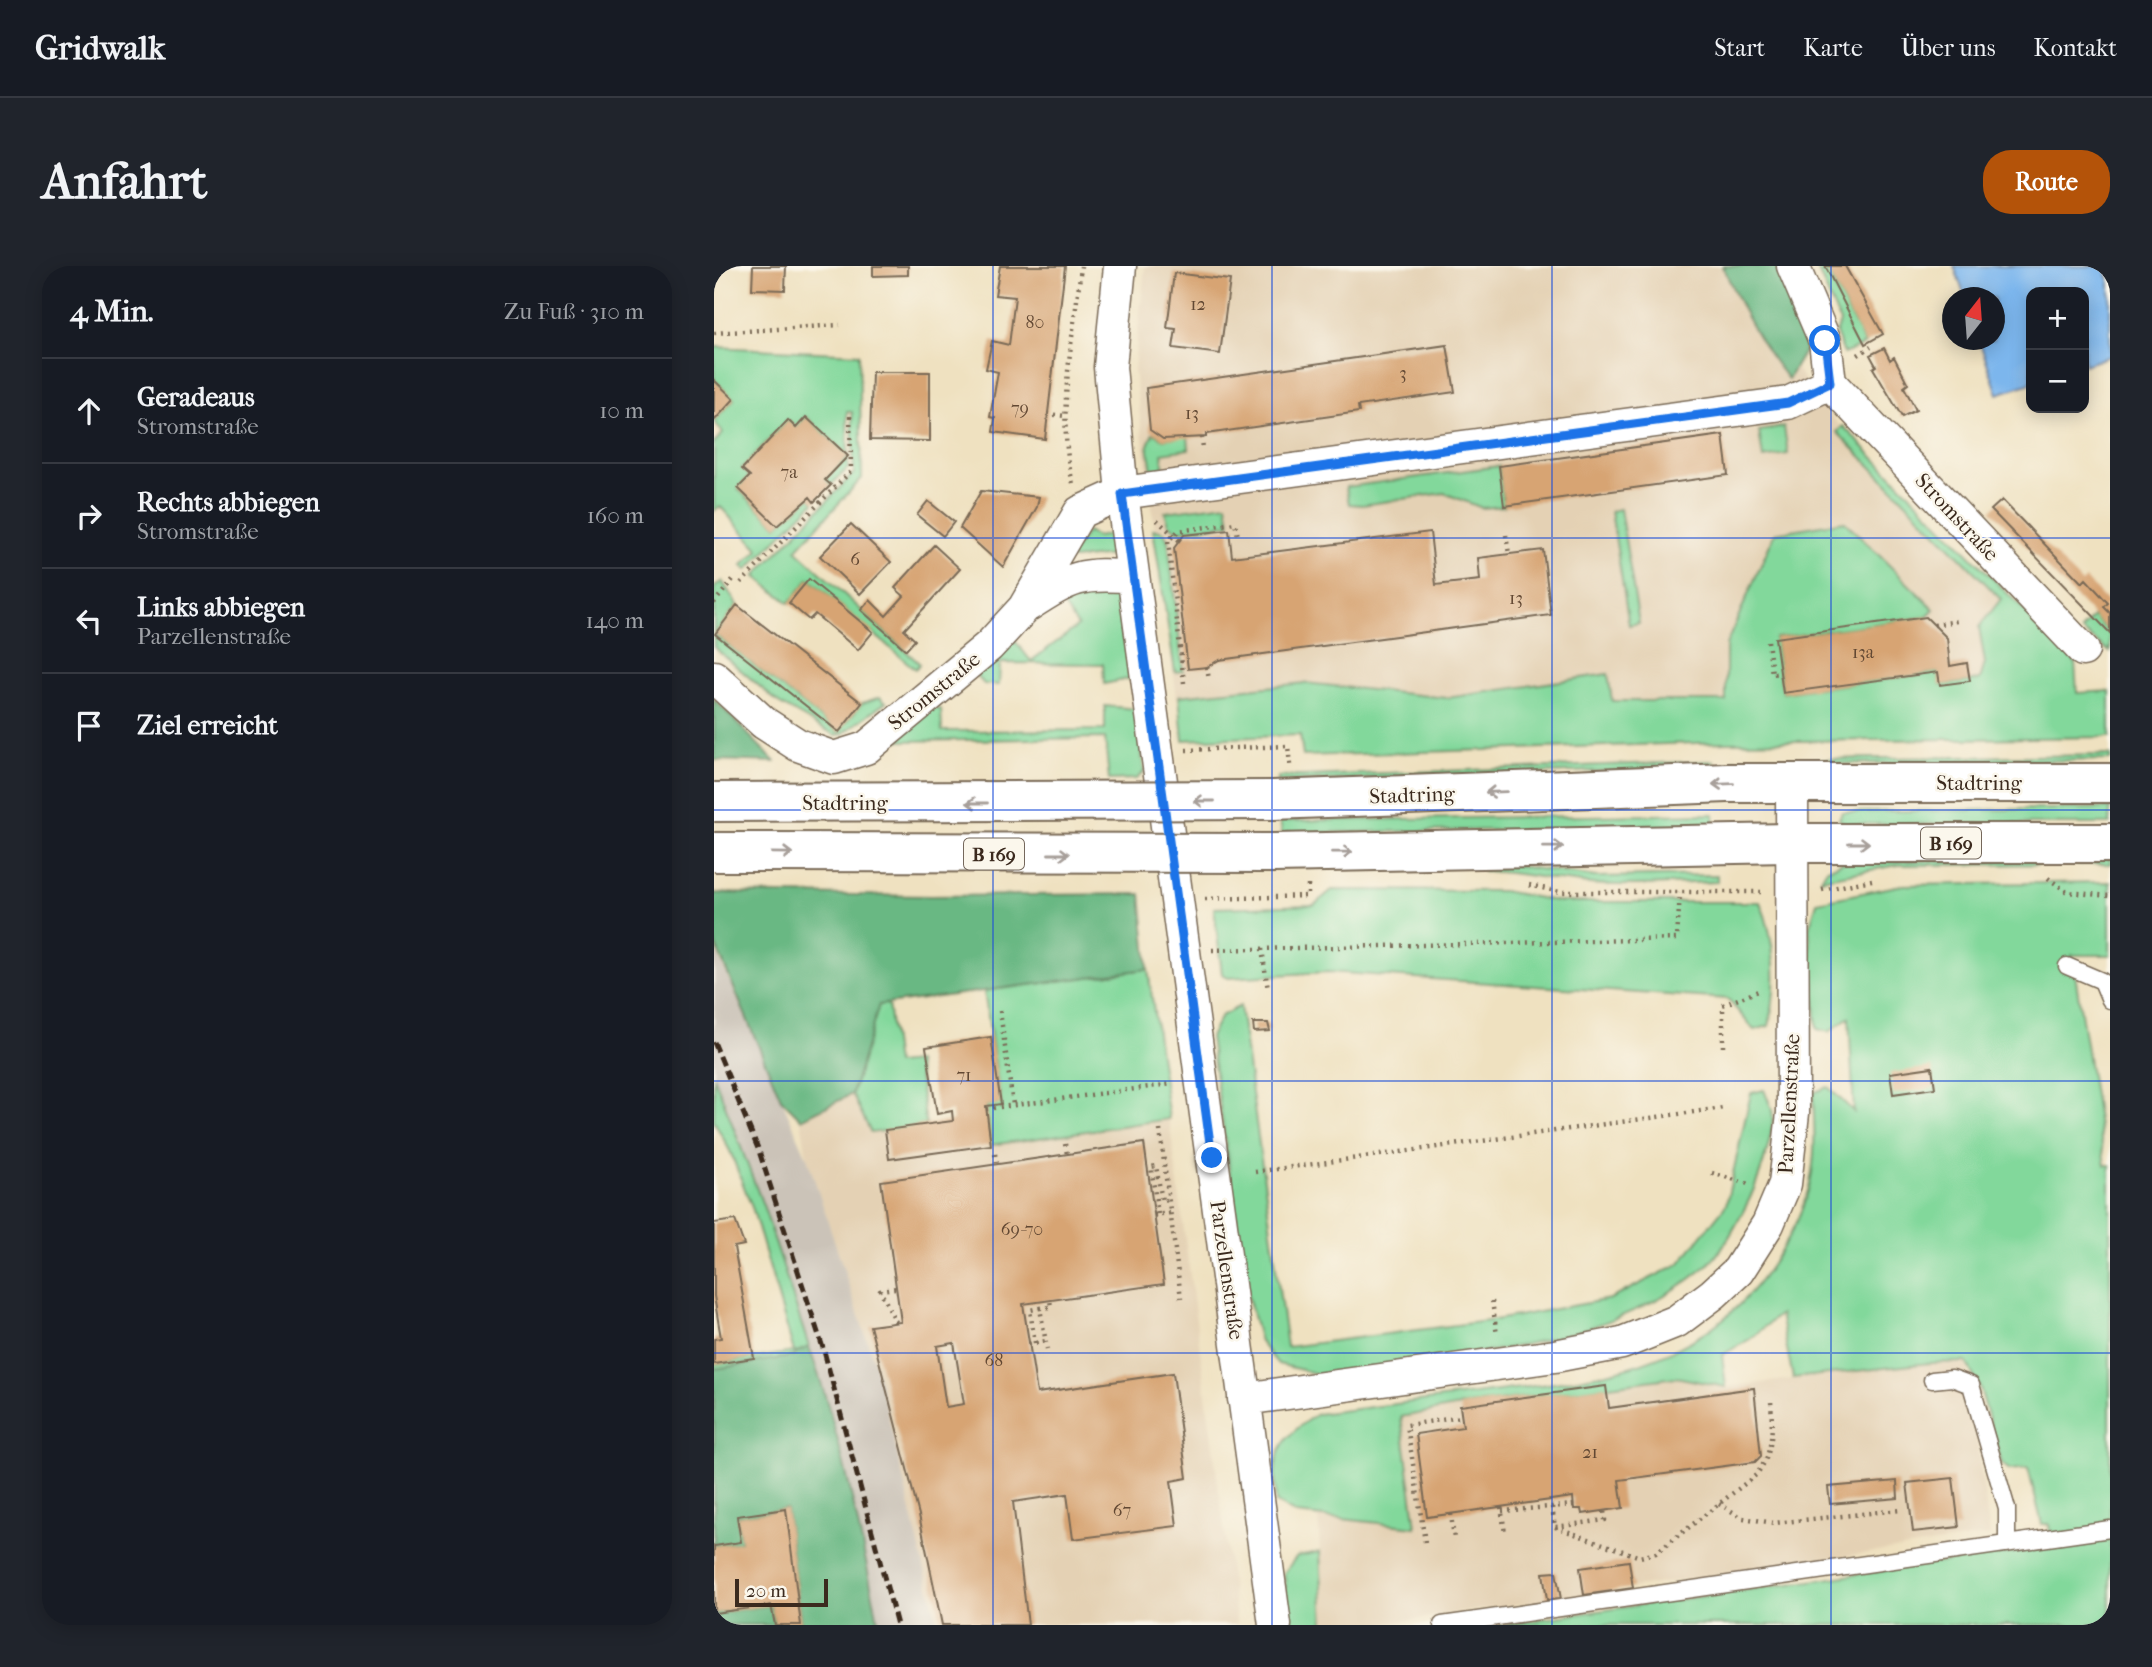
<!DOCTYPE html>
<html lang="de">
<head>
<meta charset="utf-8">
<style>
	:root { --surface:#171b24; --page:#20242c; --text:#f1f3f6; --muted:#9ea1a6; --line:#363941; --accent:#b45309 }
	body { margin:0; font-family:"IM FELL French Canon",serif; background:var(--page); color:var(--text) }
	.controls { position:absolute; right:21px; top:21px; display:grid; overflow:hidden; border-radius:14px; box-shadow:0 4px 18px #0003 }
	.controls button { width:63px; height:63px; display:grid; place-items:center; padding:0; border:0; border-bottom:2px solid var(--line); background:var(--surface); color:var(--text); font:35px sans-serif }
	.compass { position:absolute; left:1228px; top:21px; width:63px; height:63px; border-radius:50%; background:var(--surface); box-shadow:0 4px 18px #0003; rotate:17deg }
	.scale { position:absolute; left:21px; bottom:18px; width:93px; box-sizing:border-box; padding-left:7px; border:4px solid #3b2a1e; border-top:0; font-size:19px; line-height:24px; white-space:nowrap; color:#3b2a1e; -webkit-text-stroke:5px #fbf7ec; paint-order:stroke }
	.stop { position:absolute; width:21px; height:21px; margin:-16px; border:5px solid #1a73e8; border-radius:50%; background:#fff }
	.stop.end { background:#1a73e8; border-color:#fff; box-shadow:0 2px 7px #0008 }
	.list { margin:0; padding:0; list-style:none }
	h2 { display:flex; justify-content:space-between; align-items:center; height:91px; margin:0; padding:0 28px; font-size:30px }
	h2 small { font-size:23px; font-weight:400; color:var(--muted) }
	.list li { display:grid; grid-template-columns:46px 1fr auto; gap:21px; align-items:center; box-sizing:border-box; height:105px; padding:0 28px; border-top:2px solid var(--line) }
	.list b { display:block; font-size:26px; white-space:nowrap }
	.list p { margin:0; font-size:23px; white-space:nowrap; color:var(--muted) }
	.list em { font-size:23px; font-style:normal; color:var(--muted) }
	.icon { flex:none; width:38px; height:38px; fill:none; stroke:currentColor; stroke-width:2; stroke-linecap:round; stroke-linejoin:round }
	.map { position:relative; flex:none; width:1396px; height:1359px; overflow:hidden; border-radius:28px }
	header { display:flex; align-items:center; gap:42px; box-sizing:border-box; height:98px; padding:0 35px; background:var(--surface); border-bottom:2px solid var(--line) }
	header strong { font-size:33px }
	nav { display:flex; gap:38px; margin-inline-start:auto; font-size:24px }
	.intro { display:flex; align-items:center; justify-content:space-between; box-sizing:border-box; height:168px; padding:0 42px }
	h1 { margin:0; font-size:49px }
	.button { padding:18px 32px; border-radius:28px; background:var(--accent); color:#fff; font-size:24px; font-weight:700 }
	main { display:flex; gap:42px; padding:0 42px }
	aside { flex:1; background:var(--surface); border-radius:28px; box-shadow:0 4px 18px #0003 }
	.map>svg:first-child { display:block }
	.built { fill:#e4d1b4 }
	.industrial { fill:#cbc3b8 }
	.green { fill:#82d89b; stroke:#5e815c; stroke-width:2 }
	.forest { fill:#69b883; stroke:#527150; stroke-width:2 }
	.water { fill:#7cb6ed; stroke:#5c7086; stroke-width:2 }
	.building { fill:#d7a473; fill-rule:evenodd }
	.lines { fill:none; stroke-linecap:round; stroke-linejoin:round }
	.lane-casing { stroke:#7a6a57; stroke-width:19 }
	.street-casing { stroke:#7a6a57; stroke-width:35 }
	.primary-casing { stroke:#7a6a57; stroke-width:42 }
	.path { stroke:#7a6a57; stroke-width:4.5; stroke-dasharray:2 5; stroke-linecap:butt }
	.lane { stroke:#fff; stroke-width:16 }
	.street { stroke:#fff; stroke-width:32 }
	.primary { stroke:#fff; stroke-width:38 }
	.rail { stroke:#3b2a1e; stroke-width:5; stroke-dasharray:10 5; stroke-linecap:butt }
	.primary-bridge-casing { stroke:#7a6a57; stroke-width:42; stroke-linecap:butt }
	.primary-bridge { stroke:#fff; stroke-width:38 }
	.oneway { stroke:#a79f9a }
	.route { stroke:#1a73e8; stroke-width:9 }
	.grid { fill:none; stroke:#1d4ed8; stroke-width:2; stroke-opacity:0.55 }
	.labels { text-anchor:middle; stroke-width:5; stroke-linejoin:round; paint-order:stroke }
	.number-label { font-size:18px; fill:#624833 }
	.shield { fill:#fbf7ec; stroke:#75685c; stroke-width:2 }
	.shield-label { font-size:19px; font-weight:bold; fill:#3b2a1e }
	.street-label { font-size:21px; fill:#3b2a1e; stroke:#fbf7ec }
</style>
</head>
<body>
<header>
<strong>Gridwalk</strong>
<nav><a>Start</a><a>Karte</a><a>Über uns</a><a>Kontakt</a></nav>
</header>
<div class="intro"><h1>Anfahrt</h1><a class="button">Route</a></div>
<main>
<aside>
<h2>4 Min.<small>Zu Fuß · 310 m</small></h2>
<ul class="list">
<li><svg class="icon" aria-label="ahead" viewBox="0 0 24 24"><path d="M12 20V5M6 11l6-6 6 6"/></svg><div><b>Geradeaus</b><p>Stromstraße</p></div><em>10 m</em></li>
<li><svg class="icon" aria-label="right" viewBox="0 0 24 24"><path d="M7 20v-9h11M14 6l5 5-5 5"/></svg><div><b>Rechts abbiegen</b><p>Stromstraße</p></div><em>160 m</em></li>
<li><svg class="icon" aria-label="left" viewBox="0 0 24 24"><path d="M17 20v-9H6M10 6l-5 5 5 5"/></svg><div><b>Links abbiegen</b><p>Parzellenstraße</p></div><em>140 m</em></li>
<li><svg class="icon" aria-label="arrive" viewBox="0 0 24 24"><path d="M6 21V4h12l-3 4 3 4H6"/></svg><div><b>Ziel erreicht</b></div></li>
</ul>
</aside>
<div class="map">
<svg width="1396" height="1359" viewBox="0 0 1396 1359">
	<rect width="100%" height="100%" fill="#fbf7ec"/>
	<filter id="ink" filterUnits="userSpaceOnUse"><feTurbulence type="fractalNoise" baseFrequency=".0143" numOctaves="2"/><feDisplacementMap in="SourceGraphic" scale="14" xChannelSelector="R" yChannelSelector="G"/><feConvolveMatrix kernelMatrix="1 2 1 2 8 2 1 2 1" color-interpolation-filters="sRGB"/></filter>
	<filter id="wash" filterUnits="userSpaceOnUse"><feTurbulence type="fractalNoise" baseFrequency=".00686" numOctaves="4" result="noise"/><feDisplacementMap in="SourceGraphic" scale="28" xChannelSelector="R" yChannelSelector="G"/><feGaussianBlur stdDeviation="1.57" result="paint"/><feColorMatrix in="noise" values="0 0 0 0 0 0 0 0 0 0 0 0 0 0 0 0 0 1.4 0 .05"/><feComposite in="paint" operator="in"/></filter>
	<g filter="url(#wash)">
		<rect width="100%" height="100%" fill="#efe1c0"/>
		<path class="built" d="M431 0H1036L1068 83 1115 148 1359 400V431L774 440 592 420 463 433 420 104Z
			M138 828 157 866 171 864 175 892 455 853 523 1359H224L165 1111 93 891 87 853Z
			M1252 1096 1276 1269 663 1359H610L599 1154 962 1111 1012 1121 1216 1097Z"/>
		<path class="industrial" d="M0 680 93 891 165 1111 224 1359H165L149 1282 106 1113 50 942 0 810Z"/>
		<path class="green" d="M1102 0H1111L1151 78 1130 88 1122 67 1126 56Z
			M0 81 145 88 148 212 82 284 206 398 201 403 95 313 75 337 41 310 140 207 138 146H133L134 202 117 219 111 214 134 190 92 151 82 162 74 154 28 202 36 210 24 223 63 260 96 231 100 236 33 304 28 300 45 284 6 240 0 245V177L9 167 0 155 20 133 0 114Z
			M1129 160 1361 396 1363 427 1396 425V471L1013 476 589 490 586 469 469 474 465 430 591 417 733 432 894 408 898 435H1012V379L1061 267 1130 255 1220 343 1212 351 1061 372 1069 427 1224 406 1227 419 1266 414 1271 397 1265 361 1287 333 1123 166Z
			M1070 161 1074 188 1049 192 1045 165Z
			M439 167 449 173 474 170 475 183 448 187 450 205 438 206 434 179Z
			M785 200 790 240 768 242 730 227 648 239 635 238 632 221Z
			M513 238 516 258 464 265 455 258 451 246Z
			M906 243 925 357 915 359 897 245Z
			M439 263 450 266 454 275 469 405 461 406Z
			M373 266 383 271 398 268 402 281 400 289 359 293 356 290Z
			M8 315 23 339 1 368 125 466 148 437 166 431 172 436 128 468 121 469 66 438 0 381V322Z
			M373 321 397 323 407 331 419 412 390 418 389 398 286 397 285 419 270 418 261 408 301 375 317 395 364 360 349 338Z
			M1380 350 1396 367V386L1367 364Z
			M391 440 423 443 430 506 422 513 395 514 391 472 184 475 215 443H227L228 465 391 464Z
			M1396 489V494L1020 499V494Z
			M1000 495V501L564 516V511Z
			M1396 542V558H1131L1125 553 1128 546Z
			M1000 548 1001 561 568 567 566 555Z
			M1396 592V598L1184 599 1107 613 1112 604 1128 596Z
			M769 599 805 600 882 611 1003 609V616C962 617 919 621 877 618 841 615 806 606 769 605Z
			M1396 616V689H1358L1391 899H1396V1359H785L1337 1281 1335 1258H1328L1314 1202 1296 1204 1288 1198 1266 1122 1252 1096 1216 1097 1079 1112 1066 1048 1036 1073 1008 1089 1012 1121 962 1111 746 1140 687 1151 702 1261 582 1248 562 1237C558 1190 563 1173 603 1148 661 1141 718 1133 776 1126 897 1110 999 1099 1067 984 1081 961 1094 934 1098 906 1102 881 1100 852 1099 827L1114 821 1140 846 1135 751 1115 766 1103 763 1095 662 1103 636 1188 619Z
			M618 624 789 625 847 636H1046C1062 674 1064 720 1055 760L1040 764 1014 733 614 706 514 712 508 708 500 642 600 639Z
			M434 703 455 853 277 879 272 840 287 837 270 725Z
			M174 738 182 798 203 796 212 859 157 867 138 828 164 739Z
			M526 740 573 1081 781 1054 896 1033 965 998 1012 939 1037 827 1050 824C1053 831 1056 838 1058 844 1062 865 1045 912 1036 932 1024 955 1010 986 989 1003 890 1084 731 1090 608 1109L564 1098 546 1076 533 1027 496 771 507 750Z
			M0 810 50 942 95 1081 81 1087 82 1090 0 1103V1098L80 1086 39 944 16 885 0 855Z
			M606 1286 610 1359H576L570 1307 583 1290Z"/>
		<path class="forest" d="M1009 0H1064L1090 61 1091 84 1074 113C1045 78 1026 41 1009 0Z
			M0 433 61 496 0 494Z
			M0 627 216 630 427 628 434 703 165 739 138 828 87 853 67 833 0 675Z
			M95 1081C127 1170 146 1266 165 1359H87L72 1243 23 1250 27 1276 0 1280V1103L81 1090V1087Z
			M57 1339 61 1359H0V1347Z"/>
		<path class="water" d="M1240 0H1390L1396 17V90L1370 99V26H1317V117L1284 128 1265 74H1280V32L1251 31Z"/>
		<g id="blocks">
			<path class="building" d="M39 0H72L71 24 38 23Z
				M159 0H194V9L159 10Z
				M286 0H351L331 173 279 166 281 152 276 151 284 106 272 103 278 75 295 79 301 31 281 29Z
				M1111 0H1131L1169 68 1151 78Z
				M460 7 516 14 506 88 459 82 462 63 453 62Z
				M733 79 741 126 644 140 645 146 492 168V171L449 173 436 164 432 122Z
				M1170 82 1176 94 1180 91 1194 118 1190 121 1202 144 1188 151 1159 102 1162 100 1156 89Z
				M158 106H216V175L156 174Z
				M0 114 20 133 0 155Z
				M92 151 134 190 111 214 117 219 100 236 96 231 63 260 24 222 36 210 28 203 74 154 82 162Z
				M1009 169 1014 209 790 240 785 200Z
				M267 225 325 231 323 241 289 301 246 262Z
				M1288 234 1368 317 1372 313 1394 337 1390 341 1396 347V367L1277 244Z
				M214 235 240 256 229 270 203 249Z
				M137 258 177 296 146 328 106 290Z
				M515 264 518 291 716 266 722 319 766 314 764 292 829 284 837 349 505 394 493 401 474 403 460 282 470 269Z
				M220 279 246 303 190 364 201 374 192 384 147 344 156 334 172 350 190 330 181 322Z
				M95 313 159 366 144 384 101 348 95 354 75 337Z
				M23 339 148 437 125 466 1 368Z
				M1212 351 1233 372 1236 400 1253 397 1256 415 1226 419 1224 406 1069 427 1061 372Z
				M539 757H554L556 765 540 766Z
				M277 771 287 838 272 840 277 879 175 893 171 864 239 855 238 845 223 848 212 781Z
				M1218 801 1221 822 1179 828 1176 807Z
				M430 877 450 1018 309 1038 323 1127 459 1107 473 1212 457 1215 463 1260 359 1273 353 1228 299 1236 314 1359H228L205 1249 156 1060 187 1056 167 915ZM240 1077 250 1138 232 1141 223 1080Z
				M21 954 30 979 20 981 40 1092 0 1098V1073L7 1072 0 1030V957Z
				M892 1120 895 1142 1040 1122 1047 1190 1041 1196 905 1214 909 1242 868 1248 867 1243H860L859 1231 713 1251 702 1168 749 1161 746 1140Z
				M1239 1212 1245 1261 1199 1266 1193 1217Z
				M1183 1215 1184 1232 1116 1238 1114 1221Z
				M72 1243 87 1359H61L57 1339 0 1347V1280L27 1276 23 1250Z
				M915 1295 919 1322 870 1329 866 1302Z
				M842 1306 847 1333 833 1334 829 1307Z"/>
		</g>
	</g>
	<g filter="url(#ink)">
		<use href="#blocks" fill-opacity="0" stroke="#7a6a57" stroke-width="2"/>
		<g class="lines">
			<g class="lane-casing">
				<path id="lane" d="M1353 700 1388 715 1396 734
					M1218 1114 1238 1112 1257 1119 1293 1243V1278
					M728 1359 1396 1263"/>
			</g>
			<g class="street-casing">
				<path id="street" d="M406 0 396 101 408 227 561 1359
					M1079 0 1111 75 1116 117 1369 384
					M314 339C357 311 368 306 419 311
					M0 411 50 457 84 479 120 492 152 482 275 380 310 342 366 246 408 227 1074 137 1116 117
					M530 1133 841 1090 908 1077 963 1055 999 1028 1024 1005 1054 958 1071 918 1079 847 1078 517"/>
			</g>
			<g class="primary-casing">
				<path id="primary" d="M559 534 1014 517H1396
					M560 587 1077 577H1396"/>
			</g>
			<path class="path" d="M0 67 126 59
				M1144 89 1157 81
				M333 148 351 150
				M488 171 489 184
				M359 217C341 148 360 71 367 0
				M443 254 466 275
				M792 269 795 288
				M27 317 137 205 136 148
				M0 337 21 311
				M1220 359 1243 355
				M1054 375 1058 408 1066 407
				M493 401 495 414
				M470 417 454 275 464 265 521 257 524 270
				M472 484 574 480 576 499
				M1334 612 1353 626 1396 630
				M815 619 846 626H1047
				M1108 624 1158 614
				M491 633 594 630V619
				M548 683 554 724
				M498 684 963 673 966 627
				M286 745 299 839
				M1009 781V739L1047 724
				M272 843 458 818
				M446 864 467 1032
				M351 878 353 888
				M281 888 283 898
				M541 906 1009 842
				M998 907 1038 919
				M444 948 437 901 442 900 448 935 454 934
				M440 949 456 947
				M778 1035 783 1069
				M326 1042 337 1041 336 1034
				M182 1056 166 1024 182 1022
				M321 1077 316 1044 326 1042 333 1083
				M315 1078 332 1075
				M1005 1238 1029 1252 1060 1257 1186 1244
				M787 1241 791 1267
				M838 1241 841 1261 891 1254 890 1245
				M788 1245 860 1239
				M737 1248 740 1273
				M841 1261 926 1291 942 1287 1042 1209C1061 1185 1058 1162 1057 1134
				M711 1276 693 1159 748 1151"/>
			<use href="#lane" class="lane"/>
			<use href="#street" class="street"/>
			<use href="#primary" class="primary"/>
			<path class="rail" d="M0 776 45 885 110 1085 183 1359"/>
			<g class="primary-bridge-casing">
				<path id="primary-bridge" d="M0 536 559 534
					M0 586 560 587"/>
			</g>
			<use href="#primary-bridge" class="primary-bridge"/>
		</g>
		<defs><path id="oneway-shaft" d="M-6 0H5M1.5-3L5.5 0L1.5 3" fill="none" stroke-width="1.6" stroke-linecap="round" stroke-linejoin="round" transform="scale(1.75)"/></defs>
		<g class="oneway">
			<use href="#oneway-shaft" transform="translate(1009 518) rotate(178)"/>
			<use href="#oneway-shaft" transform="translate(782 526) rotate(178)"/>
			<use href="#oneway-shaft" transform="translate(490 535) rotate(180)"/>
			<use href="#oneway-shaft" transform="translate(263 537) rotate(180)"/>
			<use href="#oneway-shaft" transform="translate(1145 577)"/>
			<use href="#oneway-shaft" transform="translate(839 581) rotate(-1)"/>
			<use href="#oneway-shaft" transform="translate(628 586) rotate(-1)"/>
			<use href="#oneway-shaft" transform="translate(68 587) rotate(1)"/>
			<use href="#oneway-shaft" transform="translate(345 588)"/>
		</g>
	</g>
	<g class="lines" filter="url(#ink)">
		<path class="route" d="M498 892 408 228 1074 137 1116 117 1111 75"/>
	</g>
	<path class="grid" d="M279 0V1359M558 0V1359M838 0V1359M1117 0V1359M0 272H1396M0 544H1396M0 815H1396M0 1087H1396"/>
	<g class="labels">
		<g class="number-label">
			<text x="484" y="44">12</text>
			<text x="321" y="62">80</text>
			<text x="689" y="113">3</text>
			<text x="306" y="148">79</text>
			<text x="478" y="153">13</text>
			<text x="75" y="212">7a</text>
			<text x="141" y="299">6</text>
			<text x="802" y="338">13</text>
			<text x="1149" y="392">13a</text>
			<text x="250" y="815">71</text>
			<text x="308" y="969">69-70</text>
			<text x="280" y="1100">68</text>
			<text x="876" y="1192">21</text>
			<text x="408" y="1250">67</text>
		</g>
		<g class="shield">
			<rect x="1207" y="561.5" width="60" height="31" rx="5"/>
			<rect x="250" y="572.5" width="60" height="31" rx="5"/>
		</g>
		<g class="shield-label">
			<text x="1237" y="584">B 169</text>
			<text x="280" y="595">B 169</text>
		</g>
		<g class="street-label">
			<text transform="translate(1243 251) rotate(47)" y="7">Stromstraße</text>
			<text transform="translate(220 425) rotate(-39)" y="7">Stromstraße</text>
			<text x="1265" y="524">Stadtring</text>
			<text transform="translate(698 529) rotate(-2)" y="7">Stadtring</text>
			<text x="131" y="544">Stadtring</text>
			<text transform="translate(1075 838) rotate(-87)" y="7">Parzellenstraße</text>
			<text transform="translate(513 1004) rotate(82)" y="7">Parzellenstraße</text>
		</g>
	</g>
</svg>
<div class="controls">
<button>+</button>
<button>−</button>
</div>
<svg class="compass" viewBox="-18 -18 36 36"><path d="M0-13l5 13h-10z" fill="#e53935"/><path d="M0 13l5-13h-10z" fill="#9ea1a6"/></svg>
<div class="scale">20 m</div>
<div class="stop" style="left:1111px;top:75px"></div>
<div class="stop end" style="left:498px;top:892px"></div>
</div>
</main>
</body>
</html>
